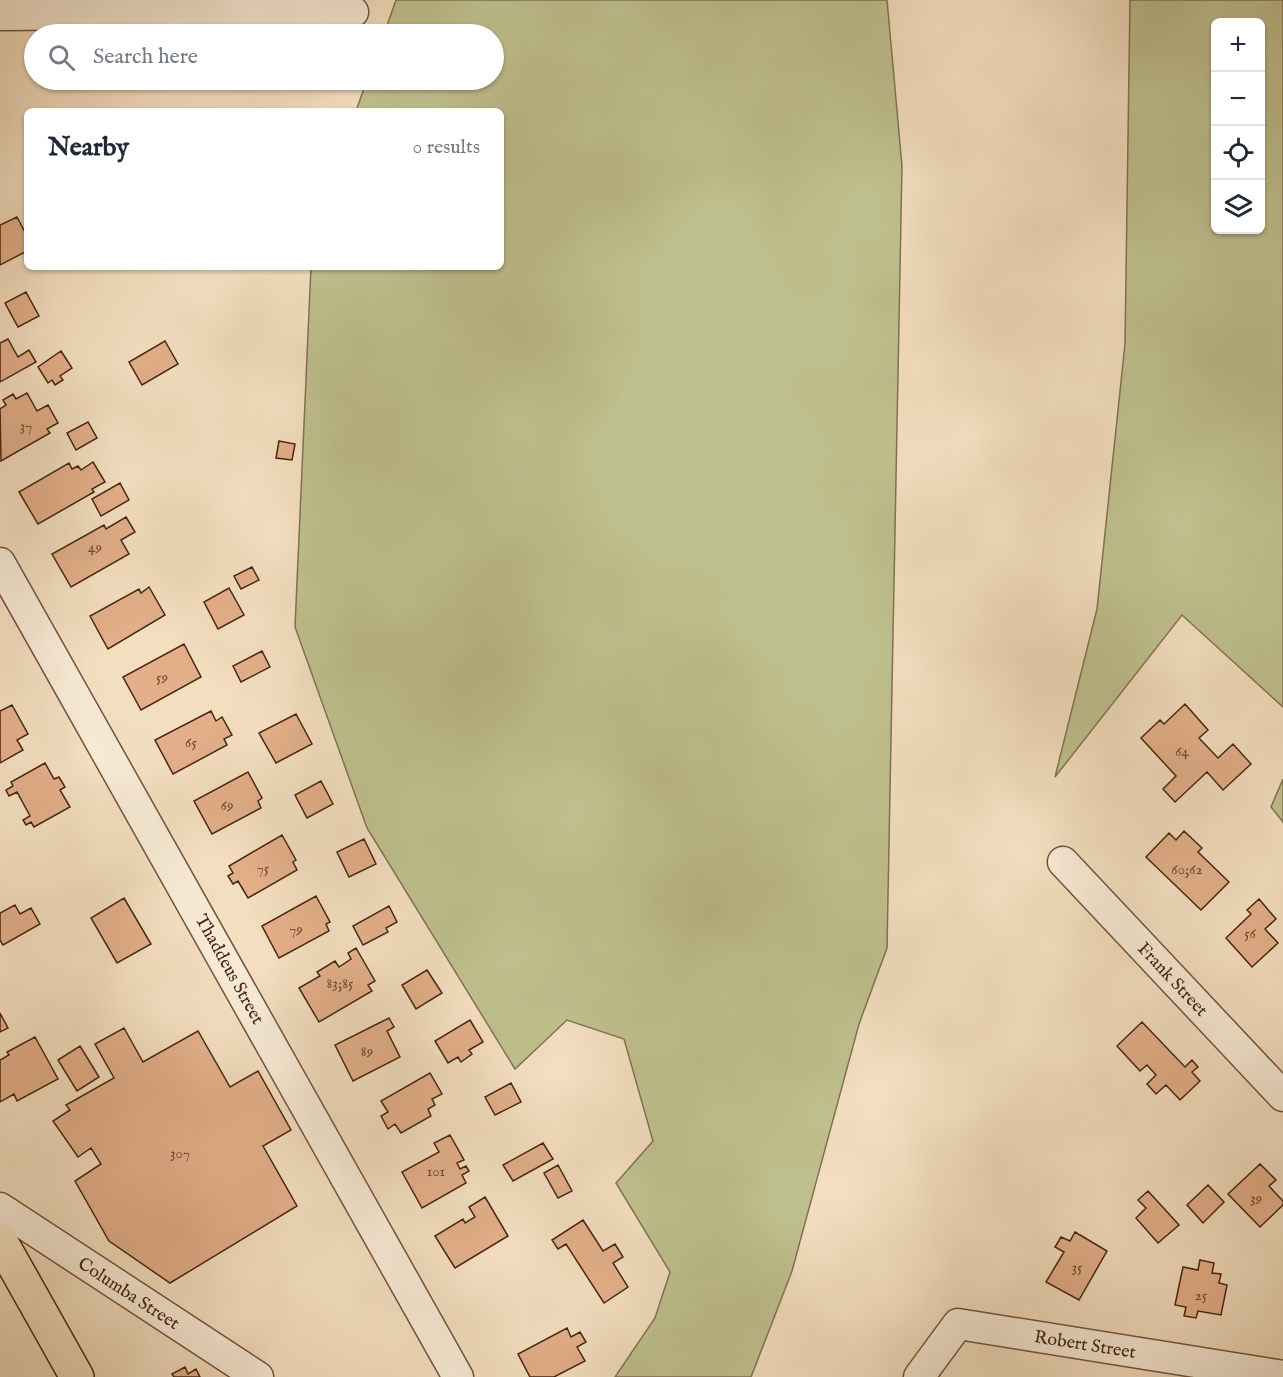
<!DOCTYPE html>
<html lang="en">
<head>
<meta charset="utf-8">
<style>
	:root { --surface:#fff; --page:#f2f2f3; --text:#1f2937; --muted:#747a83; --line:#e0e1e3 }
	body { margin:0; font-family:"IM FELL English",serif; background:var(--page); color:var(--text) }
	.controls { position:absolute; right:18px; top:18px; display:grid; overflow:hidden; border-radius:9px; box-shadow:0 2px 4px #0004 }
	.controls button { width:54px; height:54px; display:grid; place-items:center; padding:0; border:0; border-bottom:2px solid var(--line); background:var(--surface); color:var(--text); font:30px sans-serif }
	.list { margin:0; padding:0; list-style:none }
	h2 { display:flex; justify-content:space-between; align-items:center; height:78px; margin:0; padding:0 24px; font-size:26px }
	h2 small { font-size:20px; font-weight:400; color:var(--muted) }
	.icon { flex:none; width:33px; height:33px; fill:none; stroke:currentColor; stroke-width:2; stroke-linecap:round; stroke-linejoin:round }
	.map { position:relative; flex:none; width:1283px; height:1377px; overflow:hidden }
	.search { position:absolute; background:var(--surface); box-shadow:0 2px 4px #0004; left:24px; top:24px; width:480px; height:66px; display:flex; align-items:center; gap:15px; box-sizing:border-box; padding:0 21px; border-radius:33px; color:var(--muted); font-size:22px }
	.panel { position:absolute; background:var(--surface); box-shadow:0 2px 4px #0004; left:24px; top:108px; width:480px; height:162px; border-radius:9px }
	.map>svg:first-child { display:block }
	.green { fill:#bfc08f; stroke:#837251; stroke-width:1.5; fill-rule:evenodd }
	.building { fill:#e2af89; stroke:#472513; stroke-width:1.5 }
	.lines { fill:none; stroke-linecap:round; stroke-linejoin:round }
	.minor-casing { stroke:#72533e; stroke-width:33 }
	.major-casing { stroke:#472513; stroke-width:36 }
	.minor { stroke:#f7ead5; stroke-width:30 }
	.major { stroke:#f3debf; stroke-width:33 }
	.labels { text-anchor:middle; stroke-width:4.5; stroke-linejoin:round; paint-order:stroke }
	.number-label { font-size:15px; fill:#6e4830 }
	.street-label { font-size:18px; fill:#472513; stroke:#f7ead5 }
</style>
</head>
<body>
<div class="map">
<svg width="1283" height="1377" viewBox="0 0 1283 1377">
	<rect width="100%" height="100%" fill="#f3debf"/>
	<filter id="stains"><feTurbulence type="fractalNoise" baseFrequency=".00333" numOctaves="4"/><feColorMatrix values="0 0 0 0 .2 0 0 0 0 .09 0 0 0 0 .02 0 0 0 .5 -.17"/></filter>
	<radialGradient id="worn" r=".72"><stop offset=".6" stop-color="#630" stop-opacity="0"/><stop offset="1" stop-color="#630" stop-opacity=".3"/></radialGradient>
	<path class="green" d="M396 0H887L902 166 887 948 859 1024 792 1271 751 1377H615L655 1318 670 1272 616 1183 653 1141 624 1039 567 1020 515 1069 367 828 295 627 311 267H501V111H356L367 80H494V34H384Z
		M1130 0H1283V707L1182 615 1055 777 1097 609 1125 344ZM1216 22H1260V230H1216Z
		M1283 779V822L1271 807Z"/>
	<path class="building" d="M17 217 27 236V251L0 265V225Z
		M26 292 39 316 18 327 5 303Z
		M8 339 18 357 29 350 36 362 0 382V343Z
		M165 341 178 364 142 385 129 362Z
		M61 351 72 368 60 376 63 380 55 385 52 380 48 383 38 367Z
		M27 393 37 411 48 405 58 423 47 429 50 433 1 461 0 409 6 405 3 400 13 394 16 399Z
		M88 422 97 438 76 450 67 433Z
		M279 441 295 444 292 460 276 458Z
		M93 462 105 482 92 489 94 492 38 524 19 492 69 463 72 469 78 466 81 470Z
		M120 483 129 500 101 516 92 499Z
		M126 517 135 532 121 540 129 554 71 587 52 554 104 525 106 529Z
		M252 567 259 580 241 589 234 576Z
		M149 587 165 615 108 649 90 616 139 589 141 593Z
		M229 588 244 615 218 629 204 602Z
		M184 644 201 677 141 710 123 677Z
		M262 651 270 667 241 682 233 666Z
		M1185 704 1208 730 1199 738 1218 758 1233 744 1251 764 1223 790 1207 772 1175 802 1163 789 1176 776 1141 738 1160 720 1164 724Z
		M12 705 28 734 17 740 23 750 0 763V711Z
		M211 711 216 721 222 717 232 735 224 739 227 745 173 774 155 740Z
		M296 714 312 744 276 763 259 733Z
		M45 763 54 779 59 777 65 787 60 790 70 807 34 827 31 822 26 825 23 820 30 816 17 792 9 796 6 790 13 786 11 782Z
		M248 772 262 798 258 801 261 808 212 834 194 801Z
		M321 781 333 804 307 818 295 795Z
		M1184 831 1202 848 1198 852 1229 882 1201 910 1146 857 1169 833 1176 840Z
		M282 835 296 860 293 862 297 870 248 898 238 881 233 884 228 876 233 873 229 866Z
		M364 839 376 864 349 877 337 852Z
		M316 896 330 922 326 924 329 931 279 958 262 926Z
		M124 898 151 944 117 963 91 918Z
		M1259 899 1276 919 1265 929 1278 943 1252 967 1226 938 1251 914 1247 910Z
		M15 905 20 914 31 908 40 924 3 945 0 940V913Z
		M389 906 397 922 386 928 388 932 363 945 353 926Z
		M356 948 375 981 368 985 372 991 319 1022 299 988 320 976 317 972 335 961 339 967 351 959 348 953Z
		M427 970 442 993 416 1009 402 985Z
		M0 1013 8 1028 0 1032Z
		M389 1018 394 1027 387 1031 400 1057 353 1081 335 1045Z
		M470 1020 483 1042 469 1050 472 1054 461 1062 458 1057 448 1063 435 1041Z
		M1142 1022 1185 1067 1192 1060 1198 1067 1192 1072 1200 1081 1180 1100 1166 1085 1156 1094 1147 1084 1156 1075 1147 1065 1140 1071 1117 1046Z
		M124 1028 143 1062 198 1031 230 1087 258 1071 291 1130 263 1146 297 1206 170 1283 109 1241 75 1181 101 1164 91 1148 78 1157 53 1121 70 1110 66 1105 114 1078 95 1044Z
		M35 1037 58 1079 17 1101 14 1094 0 1102V1060L9 1055 7 1052Z
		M80 1046 99 1077 77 1091 58 1060Z
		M430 1073 442 1094 432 1099 435 1105 428 1109 431 1116 401 1133 395 1124 388 1129 381 1116 388 1112 381 1101Z
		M511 1083 521 1102 495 1115 485 1097Z
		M450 1135 464 1160 457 1163 460 1169 466 1166 469 1171 462 1175 466 1183 422 1208 402 1172 439 1152 434 1143Z
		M543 1143 553 1159 513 1181 503 1165Z
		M1260 1164 1276 1180 1269 1186 1283 1201V1205L1260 1227 1228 1194Z
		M558 1165 572 1191 558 1198 544 1173Z
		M1208 1185 1224 1202 1203 1223 1187 1205Z
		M1148 1191 1179 1225 1158 1243 1136 1218 1146 1208 1138 1200Z
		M485 1197 508 1236 455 1268 435 1236 463 1219 465 1223 475 1217 469 1207Z
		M583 1220 603 1251 615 1244 623 1257 613 1263 628 1287 604 1303 566 1244 558 1249 552 1240Z
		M1075 1232 1107 1251 1079 1300 1046 1282 1064 1252 1055 1247 1061 1237 1070 1241Z
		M1200 1260 1214 1263 1212 1273 1221 1274 1219 1283 1227 1285 1221 1315 1198 1311 1196 1318 1184 1316 1186 1307 1175 1305 1183 1267 1198 1270Z
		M567 1328 571 1337 580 1332 586 1342 577 1347 585 1361 554 1377H530L518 1354Z
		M185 1367 188 1374 196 1369 200 1377H174L172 1374Z"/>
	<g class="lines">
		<g class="minor-casing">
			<path id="minor" d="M0 15 353 12
				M0 563 458 1377
				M1063 862 1283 1096
				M0 1208 258 1377
				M919 1377 958 1324 1283 1376"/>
		</g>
		<g class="major-casing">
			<path id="major" d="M0 1240 77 1377"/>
		</g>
		<use href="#minor" class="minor"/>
		<use href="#major" class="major"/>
	</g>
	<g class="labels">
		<g class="number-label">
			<text x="26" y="431">37</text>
			<text x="95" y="552">49</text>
			<text x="162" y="682">59</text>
			<text x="191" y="747">65</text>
			<text x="1182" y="756">64</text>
			<text x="227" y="810">69</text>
			<text x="263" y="873">75</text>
			<text x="1187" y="874">60;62</text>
			<text x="296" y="934">79</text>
			<text x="1250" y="938">56</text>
			<text x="340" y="988">83;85</text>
			<text x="367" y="1056">89</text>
			<text x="180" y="1158">307</text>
			<text x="436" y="1176">101</text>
			<text x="1256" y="1203">39</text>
			<text x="1077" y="1272">35</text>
			<text x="1201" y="1300">25</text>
		</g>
		<g class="street-label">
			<text transform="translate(230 969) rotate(61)" y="6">Thaddeus Street</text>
			<text transform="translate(1173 979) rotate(47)" y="6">Frank Street</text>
			<text transform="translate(129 1293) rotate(33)" y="6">Columba Street</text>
			<text transform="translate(1085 1344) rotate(9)" y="6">Robert Street</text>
		</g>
	</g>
	<rect width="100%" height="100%" filter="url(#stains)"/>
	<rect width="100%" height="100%" fill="url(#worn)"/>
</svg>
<div class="controls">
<button>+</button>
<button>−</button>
<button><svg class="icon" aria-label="locate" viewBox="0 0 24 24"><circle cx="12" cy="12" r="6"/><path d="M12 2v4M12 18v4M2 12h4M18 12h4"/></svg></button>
<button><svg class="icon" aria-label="layers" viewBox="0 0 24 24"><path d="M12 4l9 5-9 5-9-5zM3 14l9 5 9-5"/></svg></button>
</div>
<div class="search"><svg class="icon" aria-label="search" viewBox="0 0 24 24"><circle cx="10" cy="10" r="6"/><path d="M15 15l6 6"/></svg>Search here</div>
<section class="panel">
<h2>Nearby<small>0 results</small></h2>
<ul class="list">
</ul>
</section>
</div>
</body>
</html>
